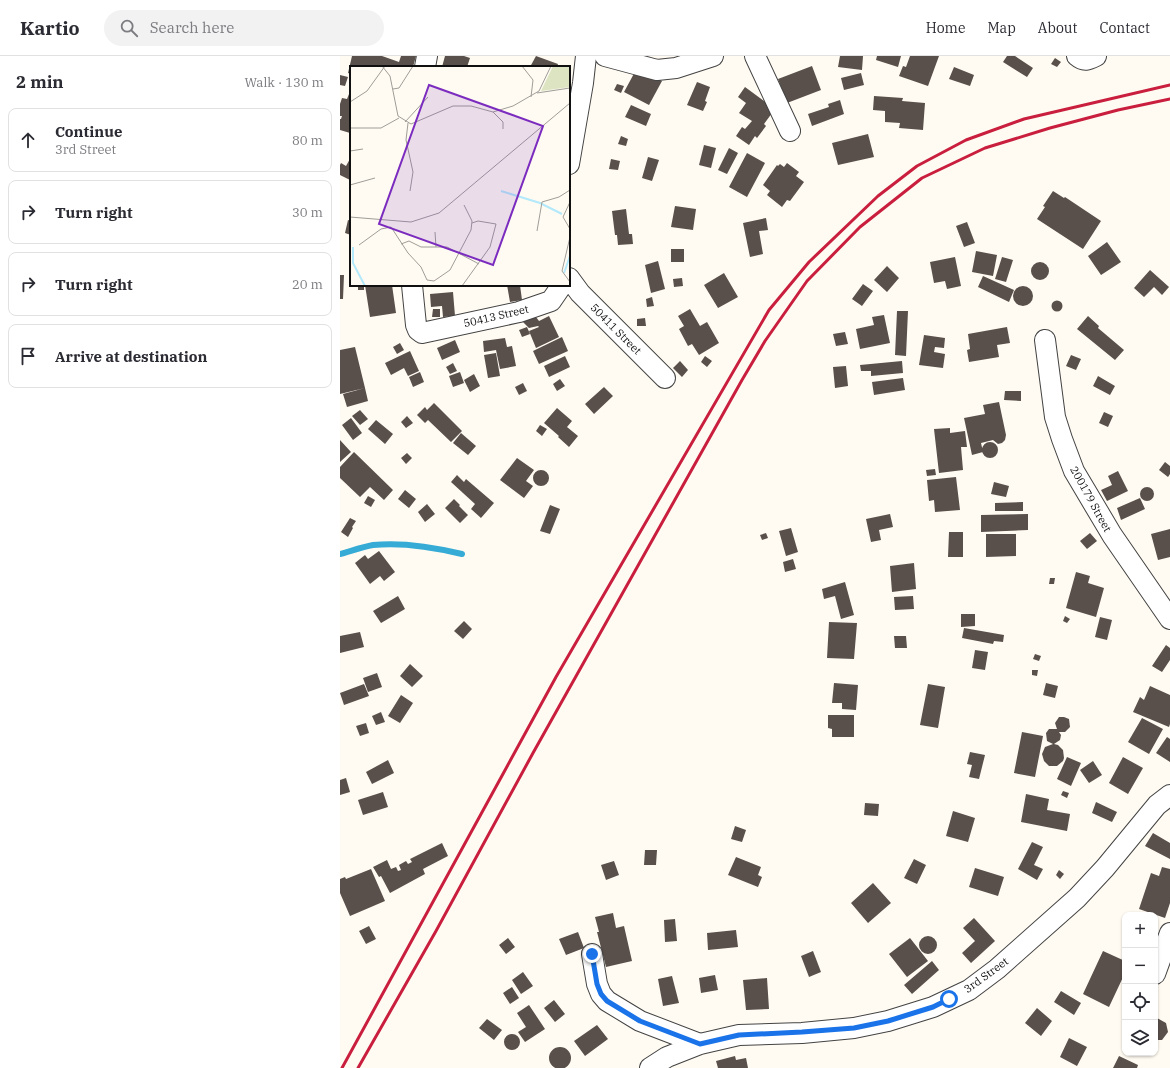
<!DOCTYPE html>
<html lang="en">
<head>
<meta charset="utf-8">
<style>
	:root { --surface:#fff; --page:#f2f2f3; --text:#2b2b33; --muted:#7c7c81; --line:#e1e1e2 }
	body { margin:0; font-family:"IBM Plex Serif",serif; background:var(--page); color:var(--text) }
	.controls { position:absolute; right:12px; bottom:12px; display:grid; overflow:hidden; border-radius:8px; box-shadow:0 1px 3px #0004 }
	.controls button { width:36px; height:36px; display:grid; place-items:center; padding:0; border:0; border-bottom:1px solid var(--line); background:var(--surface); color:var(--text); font:20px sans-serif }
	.stop { position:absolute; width:12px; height:12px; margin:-9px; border:3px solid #1a73e8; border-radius:50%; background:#fff }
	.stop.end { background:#1a73e8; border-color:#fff; box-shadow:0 1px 4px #0008 }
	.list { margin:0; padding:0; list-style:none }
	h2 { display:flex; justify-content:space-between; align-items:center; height:52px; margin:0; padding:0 16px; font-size:17px }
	h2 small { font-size:13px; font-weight:400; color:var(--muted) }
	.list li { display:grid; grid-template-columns:26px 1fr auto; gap:12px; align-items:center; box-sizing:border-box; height:64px; margin:0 8px 8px; padding:0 8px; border:1px solid var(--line); border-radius:8px }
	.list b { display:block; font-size:15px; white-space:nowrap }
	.list p { margin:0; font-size:13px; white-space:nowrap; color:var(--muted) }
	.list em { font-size:13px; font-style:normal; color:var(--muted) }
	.icon { flex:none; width:22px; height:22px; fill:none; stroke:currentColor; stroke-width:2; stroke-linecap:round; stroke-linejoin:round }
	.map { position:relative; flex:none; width:830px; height:1012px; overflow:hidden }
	header { display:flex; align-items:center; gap:24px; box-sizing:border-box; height:56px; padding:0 20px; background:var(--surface); border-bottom:1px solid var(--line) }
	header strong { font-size:19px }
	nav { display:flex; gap:22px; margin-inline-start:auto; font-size:14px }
	.search { width:280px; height:36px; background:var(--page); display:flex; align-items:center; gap:10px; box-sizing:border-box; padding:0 14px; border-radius:22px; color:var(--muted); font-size:15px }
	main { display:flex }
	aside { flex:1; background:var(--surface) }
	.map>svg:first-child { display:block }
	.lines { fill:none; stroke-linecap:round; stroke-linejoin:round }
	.stream { stroke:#36abd5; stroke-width:6 }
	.building { fill:#594f4b }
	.minor-casing { stroke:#434343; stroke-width:22 }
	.minor { stroke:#fff; stroke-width:20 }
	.rail { stroke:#c91e3d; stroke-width:3 }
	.route { stroke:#1a73e8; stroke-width:5 }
	.labels { text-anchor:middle; stroke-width:4; stroke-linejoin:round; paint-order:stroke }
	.street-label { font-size:11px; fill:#101010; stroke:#fff }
	.inset-river { fill:none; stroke:#b3e9fa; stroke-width:2 }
	.inset-road { fill:none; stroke:#9f9d98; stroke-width:1 }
	.view { fill:#7b2cbf; fill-opacity:0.15; stroke:#7b2cbf; stroke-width:2 }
	.inset-edge { fill:none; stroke:#101010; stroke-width:2 }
</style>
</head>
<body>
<header>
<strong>Kartio</strong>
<div class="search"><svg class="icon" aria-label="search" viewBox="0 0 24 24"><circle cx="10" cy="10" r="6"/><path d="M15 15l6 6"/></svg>Search here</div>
<nav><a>Home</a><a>Map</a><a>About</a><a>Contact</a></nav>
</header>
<main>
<aside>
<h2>2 min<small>Walk · 130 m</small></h2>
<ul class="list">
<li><svg class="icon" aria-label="ahead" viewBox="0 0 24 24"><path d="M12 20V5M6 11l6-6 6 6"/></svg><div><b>Continue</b><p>3rd Street</p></div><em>80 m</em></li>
<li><svg class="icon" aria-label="right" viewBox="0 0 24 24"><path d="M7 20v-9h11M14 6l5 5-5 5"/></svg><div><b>Turn right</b></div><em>30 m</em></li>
<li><svg class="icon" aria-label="right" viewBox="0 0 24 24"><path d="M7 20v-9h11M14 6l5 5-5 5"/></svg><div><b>Turn right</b></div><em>20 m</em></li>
<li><svg class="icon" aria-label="arrive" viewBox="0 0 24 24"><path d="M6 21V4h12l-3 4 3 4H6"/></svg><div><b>Arrive at destination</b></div></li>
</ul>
</aside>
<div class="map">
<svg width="830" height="1012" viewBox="0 0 830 1012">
	<rect width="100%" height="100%" fill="#fffbf2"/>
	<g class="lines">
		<path class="stream" d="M0 498C11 495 22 491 33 489 63 486 93 491 122 498"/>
	</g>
	<path class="building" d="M12 0H42L59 6 61 0H76L73 11H11V18L8 17Z
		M105 0H124L130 2 127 11H102Z
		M196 0 218 8 217 11H190Z
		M500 0H523L522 14 498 11Z
		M537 0H561L558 11 536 4Z
		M570 0H599L588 30 559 20 563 10 566 11Z
		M667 0H675L693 12 687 21 663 6Z
		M715 2 721 6 717 11 711 8Z
		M472 10 481 34 447 47 438 23Z
		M614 11 634 19 630 30 609 23Z
		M297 12 322 25 309 49 284 36Z
		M521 17 524 29 504 34 501 22Z
		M0 19 8 21 5 30 0 29Z
		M357 26 370 31 365 45 367 46 363 55 347 49Z
		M277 28 284 30 281 37 274 34Z
		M405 31 435 53 424 68 426 70 417 82 415 80 409 89 396 80 402 71 405 73 412 65 399 57 406 47 398 41Z
		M11 33V73L10 77 0 74V63H1L2 60H0V48L2 42 7 43Z
		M534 40 563 42 562 45 585 47 583 74 559 72 560 67 545 66V55L533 54Z
		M500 44 504 58 472 70 468 58 489 51 488 48Z
		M291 49 311 58 306 70 285 61Z
		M528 78 534 101 498 109 492 87Z
		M281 80 288 83 286 90 278 88Z
		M364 89 376 92 371 112 359 109Z
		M389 92 398 97 387 118 378 114Z
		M407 97 425 107 407 141 389 131Z
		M11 101V122L10 124 0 119V109L1 107 6 110Z
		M308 101 319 104 312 125 302 122Z
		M271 103 280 105 278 114 269 113Z
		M447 107 459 116 456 120 464 126 450 145 447 144 442 151 427 139 430 135 423 129 437 109 438 110 440 108 444 111Z
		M713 135 724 142 725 141 761 165 743 193 697 163 705 151 703 150Z
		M335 150 356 153 353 174 331 171Z
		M286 153 289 178H292L293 188 278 189 277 179H275L272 155Z
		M426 162 428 174 419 175 423 198 410 201 403 167Z
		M8 164 11 165V179L5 177Z
		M627 166 635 187 624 191 616 170Z
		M767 186 781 206 761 219 748 200Z
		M331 193H344V206H331Z
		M636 195 657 199 653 220 632 216Z
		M615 201 621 230 607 233 605 225 594 227 590 206Z
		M662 201 673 204 666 226 655 223Z
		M318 205 325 233 311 237 305 209Z
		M691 215a9 9 0 1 1 18 0a9 9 0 1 1-18 0Z
		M547 210 559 222 547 236 534 224Z
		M810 214 829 231 822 239 814 231 804 241 794 232Z
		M384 217 398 241 378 252 364 229Z
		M0 219H4L3 243H0Z
		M643 220 674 234 669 246 638 231Z
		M342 222 343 230 334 231 333 223Z
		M523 228 533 235 522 250 512 243Z
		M18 229H24V234H18Z
		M25 229H52L56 257 30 261Z
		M167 229H180L182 244 170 246Z
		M673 240a10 10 0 1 1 20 0a10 10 0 1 1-20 0Z
		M113 236 115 260 103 261 102 250 91 251 90 238Z
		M312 241 314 250 307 251 306 243Z
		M711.5 250a5.5 5.5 0 1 1 11 0a5.5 5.5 0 1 1-11 0Z
		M93 253H100V261H92Z
		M350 253 360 270 367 266 379 287 359 299 352 288 348 290 339 273 344 270 338 260Z
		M557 255H568L566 300 555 299Z
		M193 257 199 265 209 260 219 281 196 292 189 275 199 271 198 270 189 272 183 266 186 259Z
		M544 259 550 287 520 293 516 273 534 269 532 261Z
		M748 260 759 270 758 272 784 294 775 304 737 273Z
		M305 262 306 270H297V263Z
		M187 271 190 278 182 281 179 274Z
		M667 271 670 287 657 289 659 301 629 306 627 294 630 293 628 278Z
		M505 276 508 288 496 290 493 278Z
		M584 279 605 282 604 292 595 291 594 296 605 298 603 312 579 309Z
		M222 281 228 295 199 308 193 295Z
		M165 282 167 291 172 290 176 310 160 313 156 294 144 296 143 285Z
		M115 284 120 296 102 304 97 292Z
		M60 287 64 294 57 298 53 291Z
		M15 291 25 332 0 338V294Z
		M70 295 79 315 68 320 64 312 51 319 45 307Z
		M156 297 160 320 148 322 144 299Z
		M731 299 741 303 736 314 726 310Z
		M225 300 230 311 209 321 204 310Z
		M365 300 372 305 367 311 361 306Z
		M340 305 348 314 342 321 333 312Z
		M562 305 563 317 531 320V315H521L520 309Z
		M113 307 117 315 110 318 106 311Z
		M506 310 508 330 495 332 493 311Z
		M80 316 84 326 73 331 69 321Z
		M120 316 124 327 113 331 109 320Z
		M134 318 140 330 130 336 124 324Z
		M758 320 775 330 770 339 753 330Z
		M563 322 565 334 534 339 532 326Z
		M220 323 225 330 217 335 213 328Z
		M183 327 187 335 179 339 175 331Z
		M264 331 273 340 254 358 245 348Z
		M25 332 28 345 7 351 3 338Z
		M665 335H681V345L664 344Z
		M659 346 666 379 665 384 662 387 658 388 653 384 641 387 643 396 632 399 624 362 645 358 643 349Z
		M94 347 122 375 111 386 88 364 85 367 77 359 85 351 87 354Z
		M217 352 232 365 227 371 238 380 229 391 218 381 219 380 204 367Z
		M20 354 28 363 20 369 12 360Z
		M764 356 773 360 768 371 759 367Z
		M67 360 73 367 66 372 61 366Z
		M11 362 22 377 13 384 2 369Z
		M36 364 53 378 45 388 28 373Z
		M200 369 207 373 202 380 196 375Z
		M610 372V377L625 375 627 391H621L623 414 599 417 594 373Z
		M121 377 136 390 128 399 113 387Z
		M0 384 11 396 0 406Z
		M642 394a8 8 0 1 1 16 0a8 8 0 1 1-16 0Z
		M14 396 53 434 44 444 30 431 20 441 0 422V411Z
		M67 397 72 402 66 408 61 402Z
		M177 402 194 414 186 425 193 430 184 442 160 424Z
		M825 406 830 410V418L828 421 819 414Z
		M595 413 596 419 587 420 586 414Z
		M193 422a8 8 0 1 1 16 0a8 8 0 1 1-16 0Z
		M778 415 788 435 767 445 761 434 772 429 768 420Z
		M117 419 124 426 126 423 154 447 141 462 131 453 135 448 111 426Z
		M616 421 620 454 595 456 594 444 589 445 587 424Z
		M654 426 669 430 666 441 651 438Z
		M800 438a7 7 0 1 1 14 0a7 7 0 1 1-14 0Z
		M65 434 76 443 69 452 58 443Z
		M28 440 35 444 31 451 24 447Z
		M800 442 805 453 781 464 777 452Z
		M114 443 120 449 119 450 128 459 120 467 105 452Z
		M683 446V455H655V447Z
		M87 448 95 458 85 466 78 456Z
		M210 449 220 453 210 478 200 475Z
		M550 458 553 471 539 474 541 484 531 486 526 463Z
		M688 458V474L641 476V459Z
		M10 462 16 465 12 471 13 472 8 481 1 476Z
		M451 472 458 496 446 500 439 475Z
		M830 473V501L818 504 811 478Z
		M609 476H623V501H608Z
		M426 477 428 482 422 484 420 479Z
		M750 477 757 485 747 493 740 485Z
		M646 478H676V500L646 501Z
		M39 495 55 516 44 525 40 520 30 528 15 507 25 499 28 503Z
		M453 503 456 513 445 516 443 506Z
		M574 507 576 533 552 536 550 510Z
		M736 516 750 520 748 527 764 532 756 561 726 552Z
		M710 522H715L714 528H709Z
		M505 526 514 559 501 563 495 540 484 543 482 533Z
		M58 540 65 553 41 567 33 555Z
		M573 540 574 553 555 554 554 541Z
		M621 558H635V570L621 571Z
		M725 560 730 563 727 567 723 565Z
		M760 561 772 564 767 584 755 581Z
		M124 565 132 573 123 583 114 575Z
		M489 566 517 567 514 603 487 602Z
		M624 572 664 579 663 586 654 585 653 588 622 582Z
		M20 576 24 591 0 597V580Z
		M554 580H566L567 592H555Z
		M826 589 830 592V604L822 616 812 610Z
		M635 594 648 596 645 614 632 612Z
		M695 598 701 600 699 605 693 603Z
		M70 608 83 620 72 631 60 620Z
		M692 614H698L697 620 692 619Z
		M37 617 42 631 28 636 23 622Z
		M494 627 518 629 516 654 502 653V647H492Z
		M706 627 718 630 715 642 703 639Z
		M24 628 29 640 4 649 0 637Z
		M588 628 605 631 598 672 580 669Z
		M810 630 830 639V668L829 671 793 656 800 641 804 644Z
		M61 639 73 647 60 667 48 660Z
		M41 656 45 666 36 669 32 660Z
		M488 659H514V681H492V673L488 672Z
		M719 661H724L729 663 730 671 725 676H719L721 679 720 684 714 688 718 689 723 694 724 702 723 705 717 710H709L704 705 702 698 705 691 713 688 707 685 706 677 709 673H717L715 667Z
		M802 662 823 673 809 698 788 686Z
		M26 667 29 677 20 680 16 670Z
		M682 676 703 680 695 721 674 717Z
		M827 681 830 683V706L816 697Z
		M630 696 645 699 639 723 629 721 632 709 627 708Z
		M727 701 741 707 731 730 717 723Z
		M783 701 803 712 788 738 769 727Z
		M48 704 54 717 32 728 26 716Z
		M753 705 762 719 749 727 740 714Z
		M6 722 10 736 0 739V724Z
		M723 735 729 737 727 742 721 739Z
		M43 736 48 751 23 759 18 744Z
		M686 738 709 743 707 754 730 758 727 775 681 766Z
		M756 746 777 756 772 766 752 757Z
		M525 747 539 748 538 760 524 759Z
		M613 755 635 762 628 786 606 780Z
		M395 770 406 774 402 786 391 783Z
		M813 777 830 787V803L805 790Z
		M692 786 703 791 694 809 703 813 697 824 678 813Z
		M102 787 108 800 83 813 85 818 50 837 41 820 39 821 33 811 47 804 51 813 56 811 58 815 61 814 59 809 66 805 68 808 72 806 70 803Z
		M305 794H317L316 809H304Z
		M396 801 421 811 418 819 422 821 418 831 388 819Z
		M574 803 586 809 577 828 564 822Z
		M274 805 279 819 266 824 261 809Z
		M822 811 830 813V847L825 862 799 853 811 817 819 820Z
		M635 812 664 821 658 840 629 831Z
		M31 813 45 845 10 860 0 837V823L5 821 6 823Z
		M719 814 724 818 720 823 716 819Z
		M533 827 551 847 528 867 511 847Z
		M273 857 276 872 284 870 292 905 266 911 257 876H259L255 861Z
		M634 862 655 885 631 907 622 897 635 885 623 872Z
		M335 863 337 885 325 886 324 864Z
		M29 870 36 883 26 888 19 875Z
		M396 874 398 891 368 894 367 877Z
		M238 876 244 892 226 899 219 883Z
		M579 889a9 9 0 1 1 18 0a9 9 0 1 1-18 0Z
		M168 882 175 891 166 898 159 889Z
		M570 882 588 905 567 921 549 898Z
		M473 895 481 916 469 921 461 900Z
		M763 895 785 905V917L769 951 743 938Z
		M592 905 599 914 572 938 564 929Z
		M183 916 193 930 181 938 172 924Z
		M375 919 378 934 361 937 359 922Z
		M332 920 339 947 323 950 318 923Z
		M427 922 429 953 406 954 403 924Z
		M172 931 179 942 170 948 163 937Z
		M721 935 741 947 734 959 714 946Z
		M214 944 225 958 215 966 204 952Z
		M189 949 205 973 185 986 178 976 186 971 177 957Z
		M697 952 712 965 701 980 685 967Z
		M817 962 826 967 828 976 822 984H815V963Z
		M147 963 162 974 154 984 139 972Z
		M257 969 268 983 245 1000 234 985Z
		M164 986a8 8 0 1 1 16 0a8 8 0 1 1-16 0Z
		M729 982 747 991 737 1010 720 1001Z
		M209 1002a11 11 0 1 1 22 0a11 11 0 1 1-22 0Z
		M395 1000 396 1004 406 1002 408 1012H378L376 1005Z
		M779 1000 798 1009 797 1012H773Z"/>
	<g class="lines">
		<g class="minor-casing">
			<path id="minor" d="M265 0 317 14 336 12 373 0
				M415 0 450 75
				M737 0C744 6 748 4 756 0
				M85 11 87 0
				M229 108 243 27 246 0
				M229 222 240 237 325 322
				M72 229 76 269 78 274 82 277 179 256 211 245 222 229
				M705 284 715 361 722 383 734 415 772 479 830 563
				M252 898 257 928 261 938 267 945 300 965 360 988
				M815 918 830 877
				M310 1012 327 1001 360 988 399 979 462 977 514 972 548 965 593 951 629 934 657 913 737 842 765 812 817 749 830 739"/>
		</g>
		<use href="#minor" class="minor"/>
		<path class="rail" d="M2 1012 216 621 429 254 469 206 538 140 577 110 626 84 684 63 830 29
			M18 1012 96 875 193 697 402 324 425 285 467 225 520 171 582 122 645 92 710 72 778 54 830 43"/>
	</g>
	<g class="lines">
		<path class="route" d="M252 898 257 928 261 938 267 945 300 965 360 988 399 979 462 976 514 972 548 965 593 951 609 943"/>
	</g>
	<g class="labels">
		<g class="street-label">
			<text transform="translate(156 260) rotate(-13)" y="4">50413 Street</text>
			<text transform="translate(276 273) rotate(45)" y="4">50411 Street</text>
			<text transform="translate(751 443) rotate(61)" y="4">200179 Street</text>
			<text transform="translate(646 919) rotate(-36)" y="4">3rd Street</text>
		</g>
	</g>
	<g transform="translate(10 10)">
		<rect width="220" height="220" fill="#fffbf2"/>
		<path d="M203 0H220V21L191 25Z" fill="#dde4c1"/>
		<path class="inset-river" d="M151 125 190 137 212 148M3 181V197L15 220M214 207 220 190"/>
		<path class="inset-road" d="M32 0 40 10 48 50 61 58 103 40H121L143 46 163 40 189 25 201 0M172 0 183 14 181 31M43 23 49 22 63 0M187 27 220 22M0 36 17 25 35 0M143 46 153 56V63M55 56 78 31M58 57 56 74 63 106 60 125M0 62H31L49 52M0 85 13 83M0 119 25 112M220 136 213 151 220 163M0 151 61 156 89 147 220 37M187 165 192 136 209 131 220 124M85 166 86 181M220 171 212 205 220 216M51 178 59 175 71 181H97L129 198M9 179 31 163 41 161 58 187 71 201 77 214 84 215 100 204 121 164 122 155 114 139M112 220 140 181 146 158 128 155 122 157"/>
		<path class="view" d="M79 19 193 60 143 199 29 158Z"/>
		<rect width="220" height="220" class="inset-edge"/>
	</g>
</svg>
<div class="controls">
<button>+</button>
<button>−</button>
<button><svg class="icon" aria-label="locate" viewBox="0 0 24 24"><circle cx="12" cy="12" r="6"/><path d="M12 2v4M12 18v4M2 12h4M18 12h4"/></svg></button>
<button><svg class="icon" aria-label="layers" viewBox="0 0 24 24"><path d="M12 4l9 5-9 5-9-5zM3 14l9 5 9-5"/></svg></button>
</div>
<div class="stop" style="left:609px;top:943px"></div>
<div class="stop end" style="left:252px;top:898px"></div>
</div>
</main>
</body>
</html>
